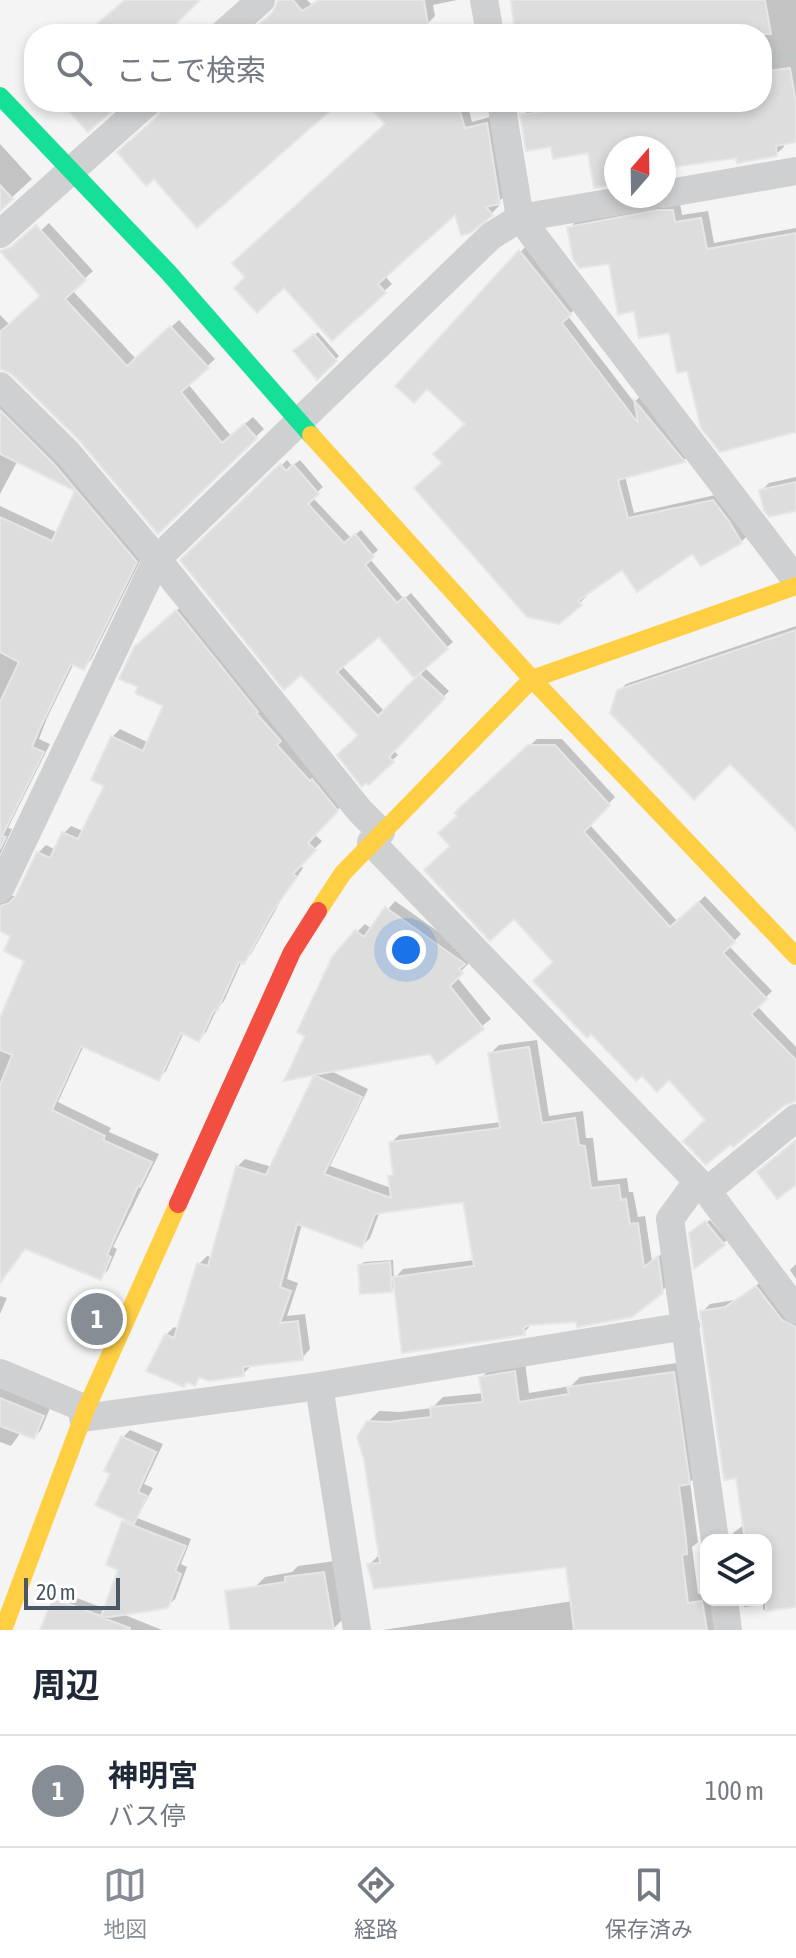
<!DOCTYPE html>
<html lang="ja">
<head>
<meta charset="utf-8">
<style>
	:root { --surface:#fff; --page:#f2f2f3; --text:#1f2937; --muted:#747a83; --line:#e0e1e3; --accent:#868d94 }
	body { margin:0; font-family:"Asap Condensed","Noto Sans JP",sans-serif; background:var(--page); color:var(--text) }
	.controls { position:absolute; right:24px; bottom:24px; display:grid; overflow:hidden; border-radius:16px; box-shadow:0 4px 12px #0003 }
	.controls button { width:72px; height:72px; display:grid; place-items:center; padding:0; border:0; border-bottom:2px solid var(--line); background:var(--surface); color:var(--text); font:40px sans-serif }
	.compass { position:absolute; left:604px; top:136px; width:72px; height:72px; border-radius:50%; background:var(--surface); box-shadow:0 4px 12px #0003; rotate:20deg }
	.scale { position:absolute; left:24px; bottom:20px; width:96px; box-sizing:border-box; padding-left:8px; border:4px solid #4a5661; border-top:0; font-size:22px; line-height:28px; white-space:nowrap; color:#4a5661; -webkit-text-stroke:6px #fff; paint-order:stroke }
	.you { position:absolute; left:406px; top:950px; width:28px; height:28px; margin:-20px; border:6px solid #fff; border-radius:50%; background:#1a73e8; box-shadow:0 0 0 12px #1a73e833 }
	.badge { display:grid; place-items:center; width:52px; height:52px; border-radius:50%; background:var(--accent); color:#fff; font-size:26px; font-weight:700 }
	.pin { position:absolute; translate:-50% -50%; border:4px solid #fff; box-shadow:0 2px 8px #0006 }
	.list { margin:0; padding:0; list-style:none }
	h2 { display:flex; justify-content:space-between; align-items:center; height:104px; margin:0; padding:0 32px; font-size:34px }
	h2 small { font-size:26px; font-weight:400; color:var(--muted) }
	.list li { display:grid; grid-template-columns:52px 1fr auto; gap:24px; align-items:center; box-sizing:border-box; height:112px; padding:0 32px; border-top:2px solid var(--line) }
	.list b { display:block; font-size:30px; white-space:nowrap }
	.list p { margin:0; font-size:26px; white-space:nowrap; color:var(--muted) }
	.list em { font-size:26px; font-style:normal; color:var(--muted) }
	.icon { flex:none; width:44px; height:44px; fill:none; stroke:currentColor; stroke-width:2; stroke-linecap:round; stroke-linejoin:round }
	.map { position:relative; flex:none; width:796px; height:1630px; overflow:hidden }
	.search { position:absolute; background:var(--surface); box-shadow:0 4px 12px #0003; left:24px; right:24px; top:24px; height:88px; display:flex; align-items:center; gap:20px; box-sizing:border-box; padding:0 28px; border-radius:32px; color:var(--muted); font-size:30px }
	.sheet { height:216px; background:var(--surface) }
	nav { display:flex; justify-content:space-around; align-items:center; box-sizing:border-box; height:112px; border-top:2px solid var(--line); background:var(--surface); font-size:22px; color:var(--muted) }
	nav a { display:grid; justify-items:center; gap:4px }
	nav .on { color:var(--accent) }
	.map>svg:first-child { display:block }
	.shadow { fill:#0003 }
	.building { fill:#ddddde; stroke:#e5e6e7; stroke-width:2; fill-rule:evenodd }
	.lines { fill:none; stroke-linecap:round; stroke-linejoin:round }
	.path { stroke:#bcc7c4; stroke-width:5; stroke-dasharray:6 4; stroke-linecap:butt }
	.street { stroke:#ced0d2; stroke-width:28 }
	.fast { stroke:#16e098; stroke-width:18 }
	.slow { stroke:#ffcf43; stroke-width:18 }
	.jam { stroke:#f24e42; stroke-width:18 }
</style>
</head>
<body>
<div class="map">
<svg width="796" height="1630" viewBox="0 0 796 1630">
	<rect width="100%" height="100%" fill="#f4f4f4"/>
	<path class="shadow" d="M282 0H307L311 4 318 0H457L433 5 435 16 428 23 430 34H251L275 12Z
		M513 0H796V140L783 143 784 147 776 154 737 156 674 167 664 175V148H616V183L590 151 552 145 522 116 532 108 531 102H762V34H526Z
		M368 102H467L472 122 494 116 507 195 496 203 499 206 491 214 456 211 384 275 392 284 332 338 387 124Z
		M0 144 32 179 0 208Z
		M667 203H680L682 215 708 211 714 243 796 228V431L688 369 671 331 636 309 610 261 570 228 577 220Z
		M49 223 93 271 72 290 136 359 179 320 215 359 188 384 231 436 253 417 264 429 158 531 80 439 13 372 0 368V315L10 325 42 295 10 260Z
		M527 245 577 307 568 316 634 402 642 395 690 454 684 460 625 476 634 513 720 494 748 535 741 542 622 567 585 594 587 596 559 622 444 463 468 424 427 387 398 386Z
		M318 332 339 356 317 377 296 352Z
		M0 395 144 553 91 660 83 668 74 663 47 718 39 739 50 744 8 828 12 829 0 855V506L58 533 77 490 18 460 0 494Z
		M287 460 292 466 300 460 323 487 312 497 351 538 361 530 378 550 369 558 404 599 411 593 453 642 414 675 379 634 342 666 385 712 426 669 449 691 393 750 398 755 369 782 360 735 301 672 183 561Z
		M796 477V509L762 490 769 483Z
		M185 603 345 802 314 834 322 841 299 865 303 868 280 902 251 954 242 961 224 1001 217 1009 206 1032 198 1039 184 1032 166 1071 158 1079 84 1045 58 1102 111 1128 109 1132 159 1154 113 1247 117 1249 108 1270 100 1278 26 1247 0 1283V1016L2 1017 27 960 13 935 0 923V896H18L38 853 46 845 56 850 63 834 71 826 83 831 107 785 112 737 120 729 149 743 166 705 144 640Z
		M796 626V810L730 761 619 691 626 684Z
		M537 739H562L615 797 589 824 678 922 705 896 741 934 729 946 772 991 757 1006 796 1047V1099L707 1120 669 1077 591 1031 555 962 452 845 459 816 457 813Z
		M395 901 471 955 469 963 456 976 491 1019 438 1061 431 1052 329 1070 368 1089 330 1166 391 1188 390 1177 395 1172 391 1143 399 1135 501 1122 491 1053 499 1045 537 1040 549 1116 583 1111 586 1138H593L598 1181 627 1178 629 1192H633L638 1217 645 1216 652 1261 666 1251 670 1283 662 1291 578 1319 532 1323 524 1333 396 1285 391 1290 360 1266 364 1262 393 1260 394 1279 403 1269 475 1260 465 1200 380 1211 370 1238 362 1246 302 1224 287 1279 298 1283 287 1316 305 1314 310 1349 302 1358 251 1366 243 1374 201 1376 194 1383 166 1335 174 1327 179 1329 199 1264 207 1256 212 1257 237 1167 245 1159 272 1167 317 1073 357 932 365 924 372 929Z
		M710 1220 727 1240 696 1265 691 1233Z
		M796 1264V1279L790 1270Z
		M764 1280 796 1317V1605L763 1610V1605L744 1607 743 1600H766V1540H734L733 1533 745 1524 737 1476 702 1312 710 1304 735 1300Z
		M0 1296 7 1298 0 1314Z
		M525 1362 529 1393 571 1386 580 1377 684 1362 700 1472 690 1482 698 1542 692 1547 698 1594 706 1593V1600H714L718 1630H383L573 1601 568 1565H369L380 1554 368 1422 379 1411 400 1412 432 1408 443 1397 484 1393 481 1378 492 1367Z
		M0 1388 50 1408 41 1430 34 1437 21 1432 11 1446 0 1442Z
		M130 1430 163 1444 144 1484 153 1488 137 1518 191 1539 181 1564 187 1567 175 1599 167 1606 120 1613 162 1630H42L54 1599 61 1592 106 1609 121 1568 124 1522 128 1519 112 1473 123 1437Z
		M335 1561 344 1618 333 1629 261 1630 254 1588 265 1577 292 1572 298 1566Z"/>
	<path class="building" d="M125 0H200L166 34H85Z
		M278 0H293L302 11 320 0H424L428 25 367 34H249L273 12Z
		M511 0H765L771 34H515Z
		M790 68 796 103V142L776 146 777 156 737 163 736 158 666 168 668 176 664 177V148H616V184L594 188 588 153 553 159 551 147 526 151 520 115 600 102H762V72Z
		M60 102H122L88 132Z
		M165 102H340L197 228 154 179 146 186 117 152 159 115Z
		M365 102H457L465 128 487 123 500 204 486 207 493 215 470 233 461 235 455 215 378 284 386 293 332 341 284 288 257 313 234 288 245 277 232 263 385 124Z
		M0 185 13 199 0 211Z
		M658 210H673L675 222 701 218 707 249 796 233V432L720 452 701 428 687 371 677 373 669 333 639 338 634 311 618 315 609 264 579 268 573 259 567 227Z
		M36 225 86 280 65 299 127 366 170 326 209 368 181 392 222 443 244 424 257 438 158 534 79 440 12 374 0 369V332L40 296 0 251 11 247Z
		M519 250 571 315 562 323 638 423 634 400 685 462 618 480 628 518 713 500 729 521 742 543 701 566 692 554 637 592 622 570 578 601 582 605 559 624 527 617 414 488 442 463 433 454 465 424 427 389 414 403 395 386Z
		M314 334 337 361 317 380 293 351Z
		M0 410 54 464 137 562 84 670 71 664 40 728 32 747 44 752 2 836 6 837 0 849V702L19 662 0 652V517L52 541 75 491 0 454Z
		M280 464 286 471 293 464 319 494 308 504 344 543 355 534 374 557 365 565 397 603 404 597 448 649 419 674 445 698 389 757 394 762 369 785 366 783 362 787 337 755 358 735 301 675 284 690 180 560ZM379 637 414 678 419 674 378 716 337 672Z
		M796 482V511L769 517 764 510 759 490Z
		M176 610 258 712 256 713 281 741 277 745 310 781 312 779 338 811 308 843 316 850 293 874 297 877 272 912 244 964 239 962 217 1011 214 1010 199 1042 181 1033 159 1081 81 1046 52 1110 105 1136 103 1140 152 1162 140 1187 138 1186 107 1255 111 1257 101 1280 25 1249 0 1283V1085L12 1055 0 1050V1018L24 961 4 951 10 936 0 931V906L9 903 15 897 37 852 50 858 62 832 78 839 104 786 91 780 111 736 143 751 163 706 135 693 138 687 119 679 134 647Z
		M796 630V830L730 764 694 800 610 713 617 690Z
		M528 745H555L610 805 584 832 670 927 698 902 735 942 723 953 767 999 751 1014 796 1060V1101L785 1105 733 1147 731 1144 706 1165 683 1141 705 1120 669 1080 657 1092 642 1076 636 1081 591 1034 587 1038 533 981 553 962 514 919 490 941 424 870 450 846 438 833 457 816 454 813Z
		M385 907 465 964 459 969 463 973 450 986 484 1029 437 1064 430 1054 314 1075 362 1097 324 1174 391 1198 388 1176 393 1175 389 1142 500 1128 488 1053 529 1047 542 1123 575 1118 579 1145 585 1146 591 1188 619 1185 621 1200 626 1199 630 1224 638 1223 644 1267 658 1256 663 1293 632 1317 577 1327 576 1322 529 1325 524 1328 525 1335 402 1353 393 1277 474 1266 463 1202 375 1214 362 1248 297 1224 280 1287 291 1291 280 1323 298 1321 303 1360 243 1367 244 1376 210 1381 199 1377 195 1386 187 1382 184 1387 146 1371 165 1334 174 1338 197 1263 208 1266 236 1166 266 1175 314 1075 284 1081 305 1036 297 1032 332 957 355 930 364 937Z
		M796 1140V1185L777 1199 757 1172Z
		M705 1221 725 1245 694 1269 689 1233Z
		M390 1262 392 1292 360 1294 358 1265Z
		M756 1286 782 1320 796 1327V1607L766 1611V1540H745L736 1478 724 1480 700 1311 725 1307Z
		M515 1371 519 1402 569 1394 567 1387 674 1372 690 1484 679 1486 686 1540 687 1554 682 1555 688 1603 702 1601 707 1630H574L566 1567 374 1589 367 1564 380 1563 364 1460 357 1437 367 1421 388 1422 431 1417 430 1407 483 1402 479 1377Z
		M0 1398 44 1416 34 1439 0 1426Z
		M121 1436 156 1452 138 1492 147 1496 134 1524 95 1505 110 1474 104 1471Z
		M122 1521 186 1546 175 1571 181 1574 168 1608 103 1618 130 1628V1630H40L53 1598 101 1616 118 1570 106 1565Z
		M324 1572 334 1630H230L225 1591 285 1582V1577Z"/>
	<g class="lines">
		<path class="path" d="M762 61 796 55"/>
		<path class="street" d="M484 0 490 34
			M223 34 261 0
			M501 102 520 218 796 580
			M664 194 796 171
			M0 234 148 102
			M0 386 67 452 157 559 360 811 381 832
			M371 842 707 1191 796 1310
			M0 889 157 559 491 236 520 218 649 196
			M697 1182 670 1219 715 1540
			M707 1191 796 1118
			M0 1373 86 1409
			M319 1386 357 1630
			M83 1418 319 1386 686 1326
			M724 1600 728 1630"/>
		<path class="fast" d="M0 96 168 272 311 435"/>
		<path class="slow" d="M311 435 532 679 796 956
			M318 911 343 873 532 679 796 586
			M3 1630 86 1409 178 1204"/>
		<path class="jam" d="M178 1204 292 952 318 911"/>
	</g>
</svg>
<div class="controls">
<button><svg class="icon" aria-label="layers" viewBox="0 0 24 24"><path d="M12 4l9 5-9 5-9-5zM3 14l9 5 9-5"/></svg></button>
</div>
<svg class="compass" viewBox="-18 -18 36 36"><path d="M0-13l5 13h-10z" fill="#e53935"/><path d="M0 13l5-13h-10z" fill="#747a83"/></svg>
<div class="scale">20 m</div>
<div class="you"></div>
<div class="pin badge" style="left:97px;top:1319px">1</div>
<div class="search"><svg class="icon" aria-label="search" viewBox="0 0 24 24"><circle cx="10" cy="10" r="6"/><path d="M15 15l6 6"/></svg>ここで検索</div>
</div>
<section class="sheet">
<h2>周辺<small></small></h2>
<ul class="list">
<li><span class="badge">1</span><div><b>神明宮</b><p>バス停</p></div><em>100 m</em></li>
</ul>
</section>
<nav>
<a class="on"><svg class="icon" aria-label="map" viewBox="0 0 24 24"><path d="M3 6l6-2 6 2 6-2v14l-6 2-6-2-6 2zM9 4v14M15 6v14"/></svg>地図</a>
<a><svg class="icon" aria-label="directions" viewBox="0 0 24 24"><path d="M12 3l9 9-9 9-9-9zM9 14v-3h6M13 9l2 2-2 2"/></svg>経路</a>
<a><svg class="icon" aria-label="saved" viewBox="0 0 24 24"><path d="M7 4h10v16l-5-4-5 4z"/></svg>保存済み</a>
</nav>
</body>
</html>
